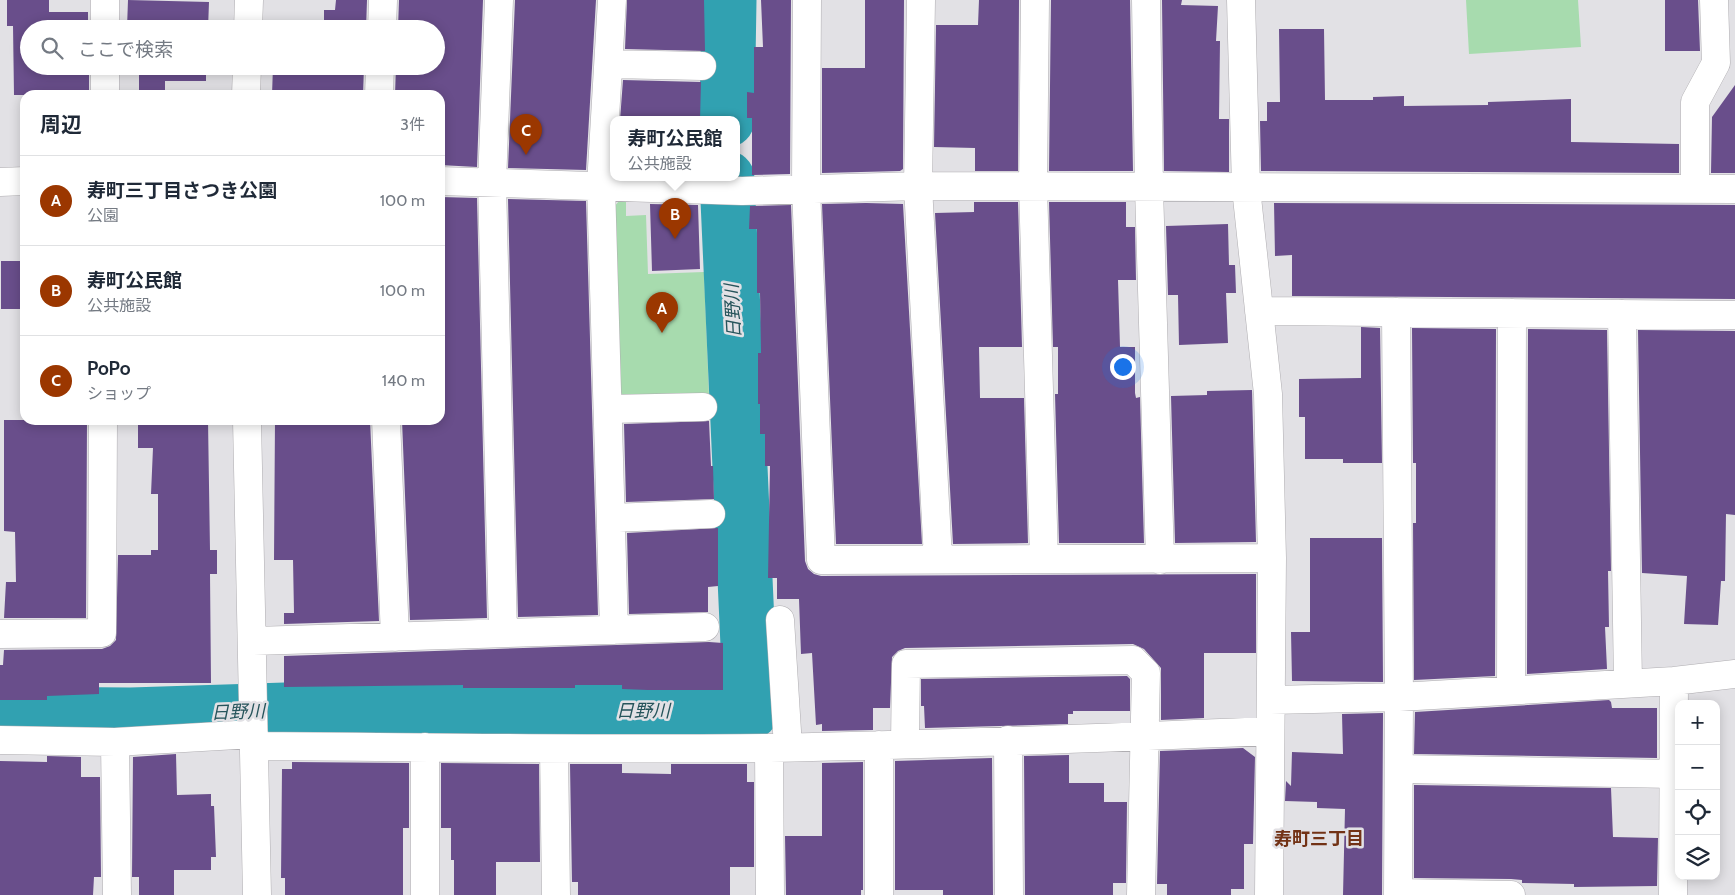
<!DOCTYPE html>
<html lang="ja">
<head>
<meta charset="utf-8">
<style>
	:root { --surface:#fff; --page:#f6f6f7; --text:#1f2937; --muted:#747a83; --line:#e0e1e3; --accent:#9b3700 }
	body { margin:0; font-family:Cabin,"Noto Sans JP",sans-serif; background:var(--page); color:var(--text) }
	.controls { position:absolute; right:15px; bottom:15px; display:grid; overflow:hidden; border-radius:10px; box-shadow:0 2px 12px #0003 }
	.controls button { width:45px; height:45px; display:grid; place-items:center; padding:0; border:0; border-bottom:1px solid var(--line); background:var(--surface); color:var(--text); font:25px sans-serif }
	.you { position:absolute; left:1122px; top:366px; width:18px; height:18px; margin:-12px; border:4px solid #fff; border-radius:50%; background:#1a73e8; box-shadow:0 0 0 8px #1a73e833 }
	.badge { display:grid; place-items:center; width:32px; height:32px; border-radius:50%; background:var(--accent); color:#fff; font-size:16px; font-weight:700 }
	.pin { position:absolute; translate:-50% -41px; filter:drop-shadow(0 1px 2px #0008) }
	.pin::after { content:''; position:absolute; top:26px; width:18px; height:15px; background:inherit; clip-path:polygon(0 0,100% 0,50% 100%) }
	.popup { position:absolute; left:610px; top:116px; width:130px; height:65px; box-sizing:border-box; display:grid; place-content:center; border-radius:10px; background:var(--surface); filter:drop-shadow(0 1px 4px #0005); font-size:16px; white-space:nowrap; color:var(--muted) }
	.popup b { font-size:19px; color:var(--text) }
	.popup::after { content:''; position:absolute; left:50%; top:100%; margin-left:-10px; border:10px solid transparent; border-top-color:var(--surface) }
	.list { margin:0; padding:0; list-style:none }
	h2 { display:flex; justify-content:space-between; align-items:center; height:65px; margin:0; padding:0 20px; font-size:21px }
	h2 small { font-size:16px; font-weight:400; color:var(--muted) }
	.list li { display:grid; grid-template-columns:32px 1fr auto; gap:15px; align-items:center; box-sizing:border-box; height:90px; padding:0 20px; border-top:1px solid var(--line) }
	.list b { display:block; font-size:19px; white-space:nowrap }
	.list p { margin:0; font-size:16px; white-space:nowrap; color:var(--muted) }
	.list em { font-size:16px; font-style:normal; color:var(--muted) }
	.icon { flex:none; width:28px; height:28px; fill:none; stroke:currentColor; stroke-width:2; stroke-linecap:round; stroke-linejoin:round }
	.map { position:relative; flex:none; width:1735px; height:895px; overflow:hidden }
	.search { position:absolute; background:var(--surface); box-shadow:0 2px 12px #0003; left:20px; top:20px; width:425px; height:55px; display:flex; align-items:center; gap:12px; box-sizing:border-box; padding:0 18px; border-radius:28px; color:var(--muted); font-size:19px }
	.panel { position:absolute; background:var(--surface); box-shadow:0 2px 12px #0003; left:20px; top:90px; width:425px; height:335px; border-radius:15px }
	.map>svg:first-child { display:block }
	.green { fill:#a7dbae }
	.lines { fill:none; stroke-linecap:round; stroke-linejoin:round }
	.river { stroke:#31a1b1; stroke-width:55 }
	.building { fill:#694e8b }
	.minor-casing { stroke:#afadb1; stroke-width:29 }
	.minor { stroke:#fff; stroke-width:28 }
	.labels { text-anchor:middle; stroke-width:5; stroke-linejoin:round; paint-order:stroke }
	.water-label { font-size:18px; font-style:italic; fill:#26545b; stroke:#e2e1e5 }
	.neighbourhood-label { font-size:18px; font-weight:bold; fill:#723215; stroke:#e2e1e5 }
</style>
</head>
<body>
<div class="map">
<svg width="1735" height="895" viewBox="0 0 1735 895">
	<rect width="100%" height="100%" fill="#e2e1e5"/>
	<path class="green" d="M1466 0H1578L1581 47 1469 54Z
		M620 200H626V216L646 215 648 274 704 272 709 395 626 399 620 392 613 208Z"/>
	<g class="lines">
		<path class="river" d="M727 120 729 0
			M0 714 131 715 316 709 751 712 727 178"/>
	</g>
	<path class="building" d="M7 0H49V12H88V29H29V66H89V95H14L13 26H7Z
		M128 0 209 2 208 29 127 28Z
		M336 0H367L366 29H324V10H335Z
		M399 0H483L477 167 440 165V95H395L396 66H436V29H398Z
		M515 0H596L586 170 508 168Z
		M627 0H704L705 51 625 49Z
		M761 0H791L790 174 752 175V118H747V92L754 93V47H763Z
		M865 0H904L903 169 900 171 822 173V68H865Z
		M979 0H1019L1018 171H975V148L934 147 936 25H978Z
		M1051 0H1130L1133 171H1049Z
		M1162 0H1182L1181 5 1218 6 1216 41H1220L1219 119H1229V172L1164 171Z
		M1665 0H1698L1700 51H1665Z
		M1279 29H1324L1325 100H1373V97L1404 96V106L1488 105V102L1571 99V142L1679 144V173L1261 171 1260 121H1267V102H1280Z
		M139 66H206V81H165V95H139Z
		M273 66H364L363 95H272Z
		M623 80 701 82 700 120H620Z
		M1735 85V173H1711L1712 117Z
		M440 197 477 198 487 618 410 620 402 420H440Z
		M508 199 586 201 598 615 518 617Z
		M974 202H1018L1022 347H979L980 398H1024L1028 543 953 544 935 213 974 212Z
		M1049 202H1126V227H1135L1136 280H1118L1120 347H1135V393L1136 398 1140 397 1144 543H1059L1055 394H1058V347H1053Z
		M866 203 903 204 922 544H836L822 204Z
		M1274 203 1735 205V299L1292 296V255L1275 256Z
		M650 204 698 205 700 269 652 271Z
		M791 205 805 561 808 569 814 574 821 576 1256 574V653H1204V718L1161 720V668L1144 649 1133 644 905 648 898 651 892 657 890 708H873V730L822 731V724L816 725 812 653 801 654 799 599H777V578H768L770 466H765V434H760V404H758V353H761L760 293H757V229H749L750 206Z
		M1228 224 1229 265H1235L1236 293H1226L1228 343 1179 345 1178 295H1168L1166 226Z
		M1 261H25V309H1Z
		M1361 327 1380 328 1382 463H1343V459H1305V417H1299V379L1361 378Z
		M1412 328 1496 329 1495 676 1414 680 1413 523H1416V463H1413Z
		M1528 329 1607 330 1611 571H1608L1609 627H1605L1607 669 1527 674Z
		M1638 330 1735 331V515L1726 514 1725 581H1721L1718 625 1684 624 1687 576 1642 573Z
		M1252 390 1256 542 1175 543 1171 396 1207 395V391Z
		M4 420H87L86 618H4L6 582H16L15 532 4 531Z
		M138 420H208L210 550H217V574H210L211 683H99V694L47 696V700H0V665H3L4 650 102 649 110 646 116 640 118 555H151V550H158V494H151L153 448H138Z
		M275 420H370L379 621 284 624V613H294L293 560H274Z
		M709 421 711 466H713L714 499 626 502 624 424Z
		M718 528V586L708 587V612L629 614 627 533Z
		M1310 538H1382L1383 682 1292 681 1291 632H1310Z
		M709 642 723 643V690H648L622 689V685H575V688H463V685L284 687V656Z
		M1127 676 1130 679V711H1073V714H1068V724L925 728 924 706H921V679Z
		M1609 700 1611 702 1612 708H1657V758L1414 754 1415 712Z
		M1383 713 1382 895H1343L1345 809 1317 808V802L1285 801 1286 781 1291 786 1292 752 1343 754 1342 714Z
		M1243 748 1255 757 1253 844H1244V889H1231V895H1167V884H1157L1160 751Z
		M176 754 177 795 211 794V806H214L216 857H211V870H174V895H139V877H132L133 757Z
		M1069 755V783H1104V802H1127L1126 883H1113V895H1025L1024 756Z
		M47 756 81 757V777H100L101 877H94L93 895H0V761L47 762Z
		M992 758 993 895H943V890H895V761Z
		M292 762 409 763V828H403V895H285V878H281L282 769H292Z
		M863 762V890H861V895H786L785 836H822V763Z
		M441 763 539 764 540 862H496V895H454V860H451V828H441Z
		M570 764H622V773L671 774V764H747V782H754V867H730V895H578V882H572Z
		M1414 785 1611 788 1613 837 1658 838 1657 886 1574 887V884L1522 883V880L1511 879 1414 878Z"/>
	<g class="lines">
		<g class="minor-casing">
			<path id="minor" d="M105 0V29
				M499 0 492 183 503 633
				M612 0 601 185 614 630
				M807 0 806 188 821 560 1272 558
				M921 0 918 186 938 559
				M1035 0 1033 187 1044 559
				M1146 0 1149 188 1160 560
				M1241 0 1246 188 1268 394 1272 558 1269 895
				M248 29 249 0
				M382 29 383 0
				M610 64 702 66
				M105 66V95
				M246 95 247 66
				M379 95 380 66
				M440 181 742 191 918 186 1735 189
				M0 182 25 181
				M1695 189V102L1716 63 1714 0
				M1259 311 1735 315
				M1396 312 1399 697 1398 895
				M1622 314 1628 683
				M609 409 703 407
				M247 420 257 895
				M386 420 395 637
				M612 518 711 514
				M780 620 788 747
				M0 634 102 633 103 420
				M252 641 705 627
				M1511 690 1512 313
				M1271 700 1399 697 1674 681 1735 674
				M0 740 115 742 254 734
				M1008 740 1009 895
				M115 742 117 895
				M905 744 906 664 1133 660 1146 673 1141 895
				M879 745V895
				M255 746C426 747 598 750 770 748 936 745 1103 738 1269 731
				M769 748 770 895
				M554 749 556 895
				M1399 769 1674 774
				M1398 893 1511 895
				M425 895V747
				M1673 895 1674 681"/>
		</g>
		<use href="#minor" class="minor"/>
	</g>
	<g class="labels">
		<g class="water-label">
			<text transform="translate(733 311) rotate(-93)" y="6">日野川</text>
			<text x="643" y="717">日野川</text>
			<text transform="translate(238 712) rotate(-2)" y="6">日野川</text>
		</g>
		<g class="neighbourhood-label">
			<text x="1319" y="845">寿町三丁目</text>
		</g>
	</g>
</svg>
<div class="controls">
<button>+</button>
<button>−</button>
<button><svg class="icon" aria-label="locate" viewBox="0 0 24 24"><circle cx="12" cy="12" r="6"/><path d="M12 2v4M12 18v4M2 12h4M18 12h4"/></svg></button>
<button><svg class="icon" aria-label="layers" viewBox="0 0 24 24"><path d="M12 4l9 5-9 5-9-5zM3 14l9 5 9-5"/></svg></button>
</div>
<div class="you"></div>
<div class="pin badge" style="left:662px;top:333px">A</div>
<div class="pin badge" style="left:675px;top:239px">B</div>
<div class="popup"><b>寿町公民館</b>公共施設</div>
<div class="pin badge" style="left:526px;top:155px">C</div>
<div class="search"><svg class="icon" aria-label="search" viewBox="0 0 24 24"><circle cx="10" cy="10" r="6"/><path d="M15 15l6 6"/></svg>ここで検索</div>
<section class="panel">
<h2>周辺<small>3件</small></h2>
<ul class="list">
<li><span class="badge">A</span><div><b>寿町三丁目さつき公園</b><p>公園</p></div><em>100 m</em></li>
<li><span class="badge">B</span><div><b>寿町公民館</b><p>公共施設</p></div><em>100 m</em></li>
<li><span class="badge">C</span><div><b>PoPo</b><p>ショップ</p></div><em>140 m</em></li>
</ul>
</section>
</div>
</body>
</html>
